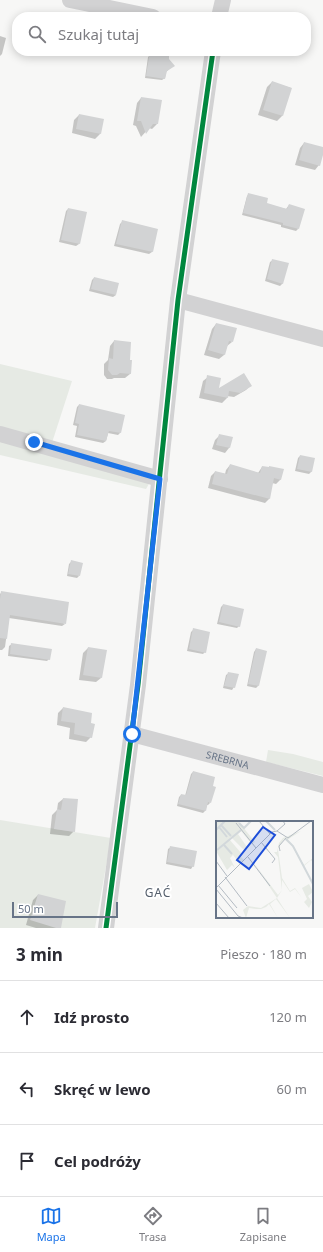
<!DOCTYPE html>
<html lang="pl">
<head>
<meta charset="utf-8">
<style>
	:root { --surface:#fff; --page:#f2f2f3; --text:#2b2b33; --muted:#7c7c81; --line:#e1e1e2; --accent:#1a73e8 }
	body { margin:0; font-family:"Noto Sans",sans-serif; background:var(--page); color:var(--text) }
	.scale { position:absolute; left:12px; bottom:10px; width:106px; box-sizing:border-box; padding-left:4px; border:2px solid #677487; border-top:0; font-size:11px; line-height:14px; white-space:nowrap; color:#677487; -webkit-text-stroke:3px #fff; paint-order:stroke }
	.stop { position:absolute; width:12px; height:12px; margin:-9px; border:3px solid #1a73e8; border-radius:50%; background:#fff }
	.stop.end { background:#1a73e8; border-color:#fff; box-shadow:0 1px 4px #0008 }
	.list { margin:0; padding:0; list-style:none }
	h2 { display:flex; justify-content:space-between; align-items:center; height:52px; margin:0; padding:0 16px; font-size:17px }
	h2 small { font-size:13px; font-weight:400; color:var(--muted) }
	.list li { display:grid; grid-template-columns:26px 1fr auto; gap:12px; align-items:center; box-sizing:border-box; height:72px; padding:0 16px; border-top:1px solid var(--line) }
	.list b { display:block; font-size:15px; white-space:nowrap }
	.list em { font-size:13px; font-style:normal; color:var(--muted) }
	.icon { flex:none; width:22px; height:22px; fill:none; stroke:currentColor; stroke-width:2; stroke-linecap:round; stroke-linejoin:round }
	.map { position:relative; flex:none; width:323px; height:928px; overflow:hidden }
	.search { position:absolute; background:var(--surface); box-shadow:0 2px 10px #0003; left:12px; right:12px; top:12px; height:44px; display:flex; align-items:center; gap:10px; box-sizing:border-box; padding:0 14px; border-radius:16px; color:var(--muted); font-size:15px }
	.sheet { height:268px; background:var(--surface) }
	nav { display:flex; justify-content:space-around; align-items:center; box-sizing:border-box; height:56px; border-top:1px solid var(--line); background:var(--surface); font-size:11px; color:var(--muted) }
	nav a { display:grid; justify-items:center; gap:2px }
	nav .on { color:var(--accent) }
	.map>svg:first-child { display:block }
	.green { fill:#e6eae4 }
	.shadow { fill:#0003 }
	.building { fill:#d2d3d4 }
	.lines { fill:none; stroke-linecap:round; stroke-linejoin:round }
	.minor { stroke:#d2d2d3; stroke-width:16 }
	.cycleway-casing { stroke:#fff; stroke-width:8 }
	.cycleway { stroke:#00873e; stroke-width:5 }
	.route { stroke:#1a73e8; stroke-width:5 }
	.labels { text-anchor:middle; stroke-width:4; stroke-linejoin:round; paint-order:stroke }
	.street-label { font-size:10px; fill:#677487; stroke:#fff }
	.quarter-label { font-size:12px; letter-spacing:1px; fill:#555f6c; stroke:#fff }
	.inset-river { fill:none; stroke:#d2d8db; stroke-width:2 }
	.inset-road { fill:none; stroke:#b4bbc3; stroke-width:1 }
	.view { fill:#1d4ed8; fill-opacity:0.15; stroke:#1d4ed8; stroke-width:2 }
	.inset-edge { fill:none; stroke:#677487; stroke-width:2 }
</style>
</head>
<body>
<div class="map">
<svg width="323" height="928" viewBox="0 0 323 928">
	<rect width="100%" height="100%" fill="#f7f7f6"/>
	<path class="green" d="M0 364 72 381 48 455 150 482 146 489 0 455Z
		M268 750 293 754 323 762V776L266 762Z
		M0 820 111 838 95 928H0Z"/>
	<path class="shadow" d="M0 36 6 38 2 54 0 56Z
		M155 51H164L168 56V59L173 66 166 72 165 78 162 80 145 78 148 57Z
		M272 82 291 88 282 116 277 121 258 115 267 87Z
		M141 98 161 101 157 124 152 129 149 128 141 137 136 126 133 125 137 103Z
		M79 115 103 120 100 134 95 139 72 133 74 120Z
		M304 143 323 148 319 165 315 170 295 165 300 148Z
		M249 194 265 204 286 209 289 205 298 229 296 231 281 227V225L242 215 247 196Z
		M68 209 79 244 76 246 59 242 66 211Z
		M122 222 157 230 152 252 149 254 114 246 120 224Z
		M273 260 283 283 280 286 265 281 270 262Z
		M94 278 116 295 113 297 89 291 92 280Z
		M216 324 232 342 227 346 224 355 219 359 204 355 212 329Z
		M114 341 129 361 130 374 125 378H114L112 379H107L104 375V364L108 360 110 346Z
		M208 377 217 390 251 385 246 390 234 397 227 396V398L222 403 199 398 203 381Z
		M79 405 124 416 120 433 118 435 108 433 106 441 103 443 75 437 77 426 73 425 77 407Z
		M220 435 232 438 229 448 225 453 212 449 215 440Z
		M300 456 314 459 311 472 309 474 295 471 298 458Z
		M230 465 258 473 262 467 281 479 276 484 272 483 269 499 265 503 208 488 211 476 215 472 225 474 226 470Z
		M71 562 79 576 77 578 67 576 69 564Z
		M2 592 65 624 62 626 9 618 5 647 2 650H0V594Z
		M223 605 239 626 237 628 217 624 221 607Z
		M194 629 205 652 203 654 187 651 191 632Z
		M12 644 49 659 47 661 8 656 9 646Z
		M88 648 101 678 96 682 79 680 83 653Z
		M256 649 258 686 256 688 247 686 254 652Z
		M229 673 234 687 232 690 223 688 226 675Z
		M63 708 90 724 91 737 86 742 69 739 70 728 57 725 58 713Z
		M193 772 210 803 208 805H207L205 811 203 813 177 806 179 797 181 795 185 796 191 774Z
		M63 799 74 831 69 836 50 834 52 815 57 810 58 803Z
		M171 847 193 866 191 869 166 864 168 849Z
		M38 895 60 928H36L26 925 33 900Z"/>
	<path class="building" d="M150 51H164V53L169 54V59L175 66 167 71 165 79 146 76Z
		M272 81 292 88 283 116 263 110Z
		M141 97 162 100 158 124H153L146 134 141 121H137Z
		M79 114 104 119 101 134 76 129Z
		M304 142 323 147V155L320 166 299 160Z
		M248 193 268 198 267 203 287 209 289 204 305 209 299 229 283 225V223L243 213Z
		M68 208 87 212 80 244 61 240Z
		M122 220 158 229 153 252 116 244Z
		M272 259 289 263 283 284 267 279Z
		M94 277 119 283 116 295 91 289Z
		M216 323 237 328 233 342 229 341 225 355 208 350Z
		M114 340 131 342 130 360H132L131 374 120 373 117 375H112L108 370 109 358 113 359Z
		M244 373 252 386 240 393 229 391 228 398 204 393 207 375 221 378 219 388Z
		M79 404 125 415 121 433 109 431 106 441 77 435 79 424 75 423Z
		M219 434 233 437 230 448 216 445Z
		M300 455 315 458 312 472 297 469Z
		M230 464 260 473 262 466 269 467V466L284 469 281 480 274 478 270 499 212 484 215 471 227 474Z
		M71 560 83 563 80 576 68 574Z
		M1 591 69 602 66 624 10 615 7 639 0 638V599Z
		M223 604 244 609 240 627 219 622Z
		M193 628 210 632 206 653 189 649Z
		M11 643 52 649 50 660 10 654Z
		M88 647 107 650 102 678 83 675Z
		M256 648 267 651 259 686 248 684Z
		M228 672 239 674 235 688 224 686Z
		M63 707 92 713 91 723 95 724 92 738 74 734 75 723 61 721Z
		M193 771 215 777 213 786 216 787 211 803 208 802 206 811 178 804 181 794 186 795Z
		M63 798 78 799 75 832 54 829 57 809 61 810Z
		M170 846 197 851 194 867 167 862Z
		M38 894 66 901 61 928H56L30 920Z"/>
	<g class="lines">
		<g class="minor">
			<path d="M70 0 153 17"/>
			<path d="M219 17 223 0"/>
			<path d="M178 300 323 339"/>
			<path d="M0 434 160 479"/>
			<path id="s1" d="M132 734 323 785"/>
			<path d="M106 928 138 685 178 300 213 51"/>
		</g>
		<g class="cycleway-casing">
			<path id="cycleway" d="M106 928 138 685 178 300 213 51"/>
		</g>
		<use href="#cycleway" class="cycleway"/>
	</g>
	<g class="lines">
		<path class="route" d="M34 442 160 479 132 734"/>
	</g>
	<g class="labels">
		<g class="street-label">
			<text dy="4" stroke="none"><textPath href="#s1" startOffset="99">SREBRNA</textPath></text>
		</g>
		<g class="quarter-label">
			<text x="158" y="897">GAĆ</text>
		</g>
	</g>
	<g transform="translate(216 821)">
		<rect width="97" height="97" fill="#f7f7f6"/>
		<path d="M0 0H22L39 21 36 23 39 27 25 10 22 13 31 26 28 29 15 16 13 18 26 33 24 35 28 39 24 43 17 34 14 37 19 47 16 44 11 49 0 30ZM85 10 71 19 76 24 88 44 97 37V42L95 39 88 45 97 63 76 25 68 18 62 28 66 57 74 70 79 67 86 77 79 68 74 71 66 59V69L61 77 74 97 60 78 54 83 62 97 53 83 50 86 45 88H41L33 87 30 97 27 89 32 85 45 87 61 77 37 41 62 74 66 69 62 36 58 31H61L63 22 67 17ZM93 63 97 71 92 75 96 81 93 87 88 81 91 78 86 67Z" fill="#e6eae4"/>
		<path class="inset-river" d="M50 0 59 9M23 2 28 7 35 0M5 4 15 15M3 6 11 16M0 9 9 0M70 18 77 25 97 63M8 24 16 33M1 29 25 9"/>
		<path class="inset-road" d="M43 0 54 13M20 2 40 27M61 10 69 3 67 0M45 21 59 38 56 42M64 30 63 25 70 17M32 36 54 65M0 40 11 55M9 56 31 85M2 64 21 87M0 67 56 11 61 10 72 17 95 0M0 68 22 95 27 97M0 82 13 97"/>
		<path class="view" d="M47 6 59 14 33 48 21 39Z"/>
		<rect width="97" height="97" class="inset-edge"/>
	</g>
</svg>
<div class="scale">50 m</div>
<div class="stop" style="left:132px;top:734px"></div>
<div class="stop end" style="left:34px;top:442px"></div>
<div class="search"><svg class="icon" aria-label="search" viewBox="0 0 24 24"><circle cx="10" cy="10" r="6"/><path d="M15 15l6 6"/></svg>Szukaj tutaj</div>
</div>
<section class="sheet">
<h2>3 min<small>Pieszo · 180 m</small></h2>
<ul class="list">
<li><svg class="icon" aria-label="ahead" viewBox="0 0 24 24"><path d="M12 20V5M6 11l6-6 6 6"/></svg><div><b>Idź prosto</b></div><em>120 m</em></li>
<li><svg class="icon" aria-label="left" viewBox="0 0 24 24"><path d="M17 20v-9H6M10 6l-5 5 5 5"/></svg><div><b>Skręć w lewo</b></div><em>60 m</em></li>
<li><svg class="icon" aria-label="arrive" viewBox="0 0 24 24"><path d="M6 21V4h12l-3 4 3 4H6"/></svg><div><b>Cel podróży</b></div></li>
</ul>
</section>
<nav>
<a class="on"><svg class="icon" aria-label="map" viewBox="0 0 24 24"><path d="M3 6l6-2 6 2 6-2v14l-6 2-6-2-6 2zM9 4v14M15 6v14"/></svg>Mapa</a>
<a><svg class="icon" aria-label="directions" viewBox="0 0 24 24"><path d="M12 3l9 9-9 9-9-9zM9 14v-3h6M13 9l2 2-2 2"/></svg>Trasa</a>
<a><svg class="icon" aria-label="saved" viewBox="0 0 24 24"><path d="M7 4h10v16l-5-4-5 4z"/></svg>Zapisane</a>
</nav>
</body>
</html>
